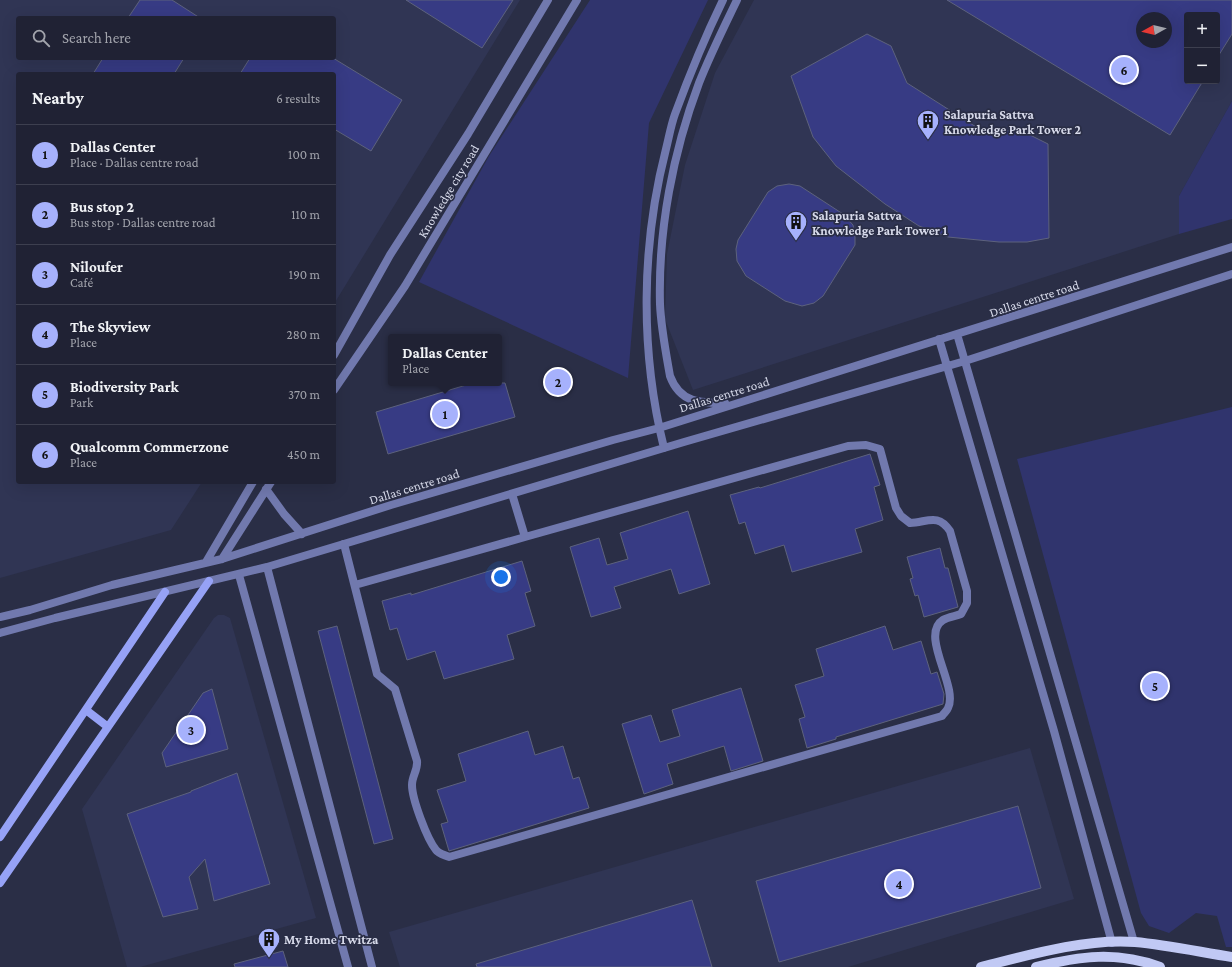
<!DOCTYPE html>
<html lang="en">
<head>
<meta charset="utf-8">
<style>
	:root { --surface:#202234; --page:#282a3c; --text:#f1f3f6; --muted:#a2a4ac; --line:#3d3f4f; --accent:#a6b1fc }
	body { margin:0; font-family:"Crimson Pro",serif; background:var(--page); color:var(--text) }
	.controls { position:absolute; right:12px; top:12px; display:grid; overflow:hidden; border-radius:4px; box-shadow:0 4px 16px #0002 }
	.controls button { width:36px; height:36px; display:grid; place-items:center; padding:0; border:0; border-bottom:1px solid var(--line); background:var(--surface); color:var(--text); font:20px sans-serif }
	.compass { position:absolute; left:1136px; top:12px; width:36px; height:36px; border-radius:50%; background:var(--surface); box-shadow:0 4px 16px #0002; rotate:262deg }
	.you { position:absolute; left:501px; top:577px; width:14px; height:14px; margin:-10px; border:3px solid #fff; border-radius:50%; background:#1a73e8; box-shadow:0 0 0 6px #1a73e833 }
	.badge { display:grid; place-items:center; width:26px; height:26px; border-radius:50%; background:var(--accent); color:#111; font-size:13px; font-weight:700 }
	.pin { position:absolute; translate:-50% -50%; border:2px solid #fff; box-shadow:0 1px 4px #0006 }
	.popup { position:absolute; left:388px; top:334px; width:114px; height:52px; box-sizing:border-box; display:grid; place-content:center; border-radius:4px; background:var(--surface); filter:drop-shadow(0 1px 3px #0005); font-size:13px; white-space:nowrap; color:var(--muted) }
	.popup b { font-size:15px; color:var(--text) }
	.popup::after { content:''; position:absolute; left:50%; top:100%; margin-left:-8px; border:8px solid transparent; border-top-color:var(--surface) }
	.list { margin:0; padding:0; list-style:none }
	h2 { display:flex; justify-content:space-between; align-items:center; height:52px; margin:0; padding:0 16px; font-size:17px }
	h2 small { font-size:13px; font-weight:400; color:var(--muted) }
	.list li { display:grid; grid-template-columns:26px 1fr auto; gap:12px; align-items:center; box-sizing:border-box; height:60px; padding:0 16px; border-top:1px solid var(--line) }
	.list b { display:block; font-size:15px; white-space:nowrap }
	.list p { margin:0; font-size:13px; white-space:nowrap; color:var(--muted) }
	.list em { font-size:13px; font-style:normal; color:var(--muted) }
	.icon { flex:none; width:22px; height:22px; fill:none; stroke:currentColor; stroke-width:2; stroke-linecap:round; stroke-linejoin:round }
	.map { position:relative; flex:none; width:1232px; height:967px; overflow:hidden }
	.search { position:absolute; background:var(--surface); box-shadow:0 4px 16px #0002; left:16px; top:16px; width:320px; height:44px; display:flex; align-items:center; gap:10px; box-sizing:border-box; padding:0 14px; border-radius:4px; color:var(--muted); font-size:15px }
	.panel { position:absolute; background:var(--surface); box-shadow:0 4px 16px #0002; left:16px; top:72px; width:320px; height:412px; border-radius:4px }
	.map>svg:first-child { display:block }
	.built { fill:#303554; fill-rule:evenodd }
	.green { fill:#30346d }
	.building { fill:#373b84; stroke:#5d627d; fill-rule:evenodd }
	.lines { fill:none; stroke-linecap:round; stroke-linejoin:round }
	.minor { stroke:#7179ae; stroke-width:8 }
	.tertiary { stroke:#7179ae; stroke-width:8 }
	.secondary { stroke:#96a2f6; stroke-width:8 }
	.primary { stroke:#c1c9f4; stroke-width:10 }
	.labels { text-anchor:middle; stroke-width:3.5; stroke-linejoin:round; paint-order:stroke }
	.poi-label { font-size:13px; font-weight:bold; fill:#d7daea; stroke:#2a2e46; text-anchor:start }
	.street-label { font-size:13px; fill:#d7daea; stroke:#2a2e46 }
</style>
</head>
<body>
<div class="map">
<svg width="1232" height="967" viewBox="0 0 1232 967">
	<rect width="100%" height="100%" fill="#2a2e46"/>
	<path class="built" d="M0 0H520L334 304V74H18V482H202L171 530 0 578ZM18 18H334V58H18Z
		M754 0H1232V101L1179 196V234L693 390 665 319 667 254 685 165 715 73ZM1187 15H1217V81H1187ZM1142 18H1166V42H1142Z
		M218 615H224L230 618 316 918 140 967H127L82 809 214 618Z
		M1030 748 1074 899 848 967H400L389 932Z"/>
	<path class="green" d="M590 0H708L649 123 628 378 419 282 489 156Z
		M1232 101V219L1179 234V196Z
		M1232 407V947H1226L1217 916 1196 913 1169 933 1149 926 1141 913 1017 459Z"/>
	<path class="building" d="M140 0H172L200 18H128Z
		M406 0H513L482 48Z
		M947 0H1232V34L1217 58V15H1187V81H1203L1170 135ZM1142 18H1166V42H1142Z
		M867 34 891 46 907 83 984 132 1020 130 1048 144 1049 238 1027 242H999L948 237 919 226 885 204 836 166 813 137 791 76Z
		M103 58H184L174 74H93Z
		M250 58H333L402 100 371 151 334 129V74H240Z
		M789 184 800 186 843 214 853 225 855 235V245L823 296 814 303 802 306 785 301 746 276 737 261 736 249 738 240 768 192 777 186Z
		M473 383H505L515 417 388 454 376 412Z
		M870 454 880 485 874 487 883 520 855 529 862 552 792 572 784 545 755 554 745 522 739 524 730 495 759 487 760 488Z
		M688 511 710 584 679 594 671 569 614 587 621 608 591 617 570 547 599 538 607 565 628 559 620 533Z
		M940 548 945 568H948L958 607 924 617 918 595 915 596 910 579 913 578 907 557Z
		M522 561 531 591 525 593 535 626 507 635 514 659 444 679 435 651 407 660 397 628 390 630 382 601 411 593V595Z
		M337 626 393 839 374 844 318 631Z
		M885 626 893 650 921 641 931 674 937 672 944 694 943 704 836 737V739L807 748 799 719 805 717 795 685 824 676 816 649Z
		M741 688 763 761 731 771 724 746 667 764 673 784 644 794 622 724 651 715 660 742 680 736 672 710Z
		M212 689 228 749 166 767 162 753 203 693Z
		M528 731 535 755 563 746 573 779 579 777 589 808 449 851 441 824 448 822 437 790 466 781 458 754Z
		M237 773 270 884 214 901 205 859 189 877 198 909 163 917 127 814 191 792V791Z
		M1018 806 1041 888 779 962 756 881Z
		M692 900 712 967H477L476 964Z
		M283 951 288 967H235L234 964Z"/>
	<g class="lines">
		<path class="minor" d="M344 544 377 674 395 689 417 761C418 770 412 776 412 785 412 799 427 839 436 850 439 854 445 855 449 857L942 716C944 713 947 711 948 708 959 687 919 635 943 620 948 617 956 616 961 614L967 603V591L950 531C938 513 928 522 910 523L901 516 896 508 880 449 866 445 848 446 525 537 512 494
			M355 585 525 537"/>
		<path class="tertiary" d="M957 334 1134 942
			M939 339 1054 731 1112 943
			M334 355 390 255 468 134 548 0
			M334 390 405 286 577 0
			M725 403C700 403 680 403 670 376 666 353 661 328 660 304 658 230 673 152 699 83 710 55 724 27 737 0
			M664 448C640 351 641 246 666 149 669 137 671 125 675 114 689 76 705 37 723 0
			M266 489 284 514 302 534
			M222 559 271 482
			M206 562 253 482
			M267 567 372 967
			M239 575 348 967
			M0 617 30 610 112 585 222 559 391 505 613 440 659 428 1232 247
			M0 633 55 618 267 567 684 442 965 361 1232 274"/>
		<path class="secondary" d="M86 710 108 727
			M0 837 165 592
			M0 883 209 581"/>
		<path class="primary" d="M981 967C1028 955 1087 938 1135 942 1167 945 1200 952 1232 957
			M1036 967C1080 956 1117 951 1160 967"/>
	</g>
	<defs>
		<g id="building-pin" transform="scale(1.15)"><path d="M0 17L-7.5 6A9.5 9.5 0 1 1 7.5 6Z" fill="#a6b1fc" stroke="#2a2e46"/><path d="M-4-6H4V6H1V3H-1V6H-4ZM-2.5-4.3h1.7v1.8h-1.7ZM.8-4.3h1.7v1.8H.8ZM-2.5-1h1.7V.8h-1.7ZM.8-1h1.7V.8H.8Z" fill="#111"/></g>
	</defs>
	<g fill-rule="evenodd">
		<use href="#building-pin" x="928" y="121"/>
		<use href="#building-pin" x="796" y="222"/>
		<use href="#building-pin" x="269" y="939"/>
	</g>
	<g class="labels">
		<g class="poi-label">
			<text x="944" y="119">Salapuria Sattva<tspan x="944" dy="15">Knowledge Park Tower 2</tspan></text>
			<text x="812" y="220">Salapuria Sattva<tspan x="812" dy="15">Knowledge Park Tower 1</tspan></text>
			<text x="284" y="944">My Home Twitza</text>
		</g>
		<g class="street-label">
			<text transform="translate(448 191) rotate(-59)" y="5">Knowledge city road</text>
			<text transform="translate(1034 298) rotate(-18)" y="5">Dallas centre road</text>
			<text transform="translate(724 394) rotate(-17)" y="5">Dallas centre road</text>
			<text transform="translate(414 486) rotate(-17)" y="5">Dallas centre road</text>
		</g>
	</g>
</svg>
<div class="controls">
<button>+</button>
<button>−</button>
</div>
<svg class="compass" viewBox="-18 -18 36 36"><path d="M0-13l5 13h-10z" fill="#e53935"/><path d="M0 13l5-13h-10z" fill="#a2a4ac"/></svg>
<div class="you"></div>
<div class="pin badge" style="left:445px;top:414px">1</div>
<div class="popup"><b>Dallas Center</b>Place</div>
<div class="pin badge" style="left:558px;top:382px">2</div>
<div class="pin badge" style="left:191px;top:730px">3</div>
<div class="pin badge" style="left:899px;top:884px">4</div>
<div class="pin badge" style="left:1155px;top:686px">5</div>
<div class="pin badge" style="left:1124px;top:70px">6</div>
<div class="search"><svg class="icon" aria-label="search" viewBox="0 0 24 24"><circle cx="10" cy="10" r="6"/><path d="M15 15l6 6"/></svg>Search here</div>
<section class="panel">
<h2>Nearby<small>6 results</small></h2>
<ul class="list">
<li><span class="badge">1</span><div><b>Dallas Center</b><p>Place · Dallas centre road</p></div><em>100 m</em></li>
<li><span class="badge">2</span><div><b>Bus stop 2</b><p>Bus stop · Dallas centre road</p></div><em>110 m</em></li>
<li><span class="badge">3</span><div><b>Niloufer</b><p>Café</p></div><em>190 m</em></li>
<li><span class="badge">4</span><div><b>The Skyview</b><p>Place</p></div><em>280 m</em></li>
<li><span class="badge">5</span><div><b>Biodiversity Park</b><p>Park</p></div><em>370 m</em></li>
<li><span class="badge">6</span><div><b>Qualcomm Commerzone</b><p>Place</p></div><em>450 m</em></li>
</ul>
</section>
</div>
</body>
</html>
